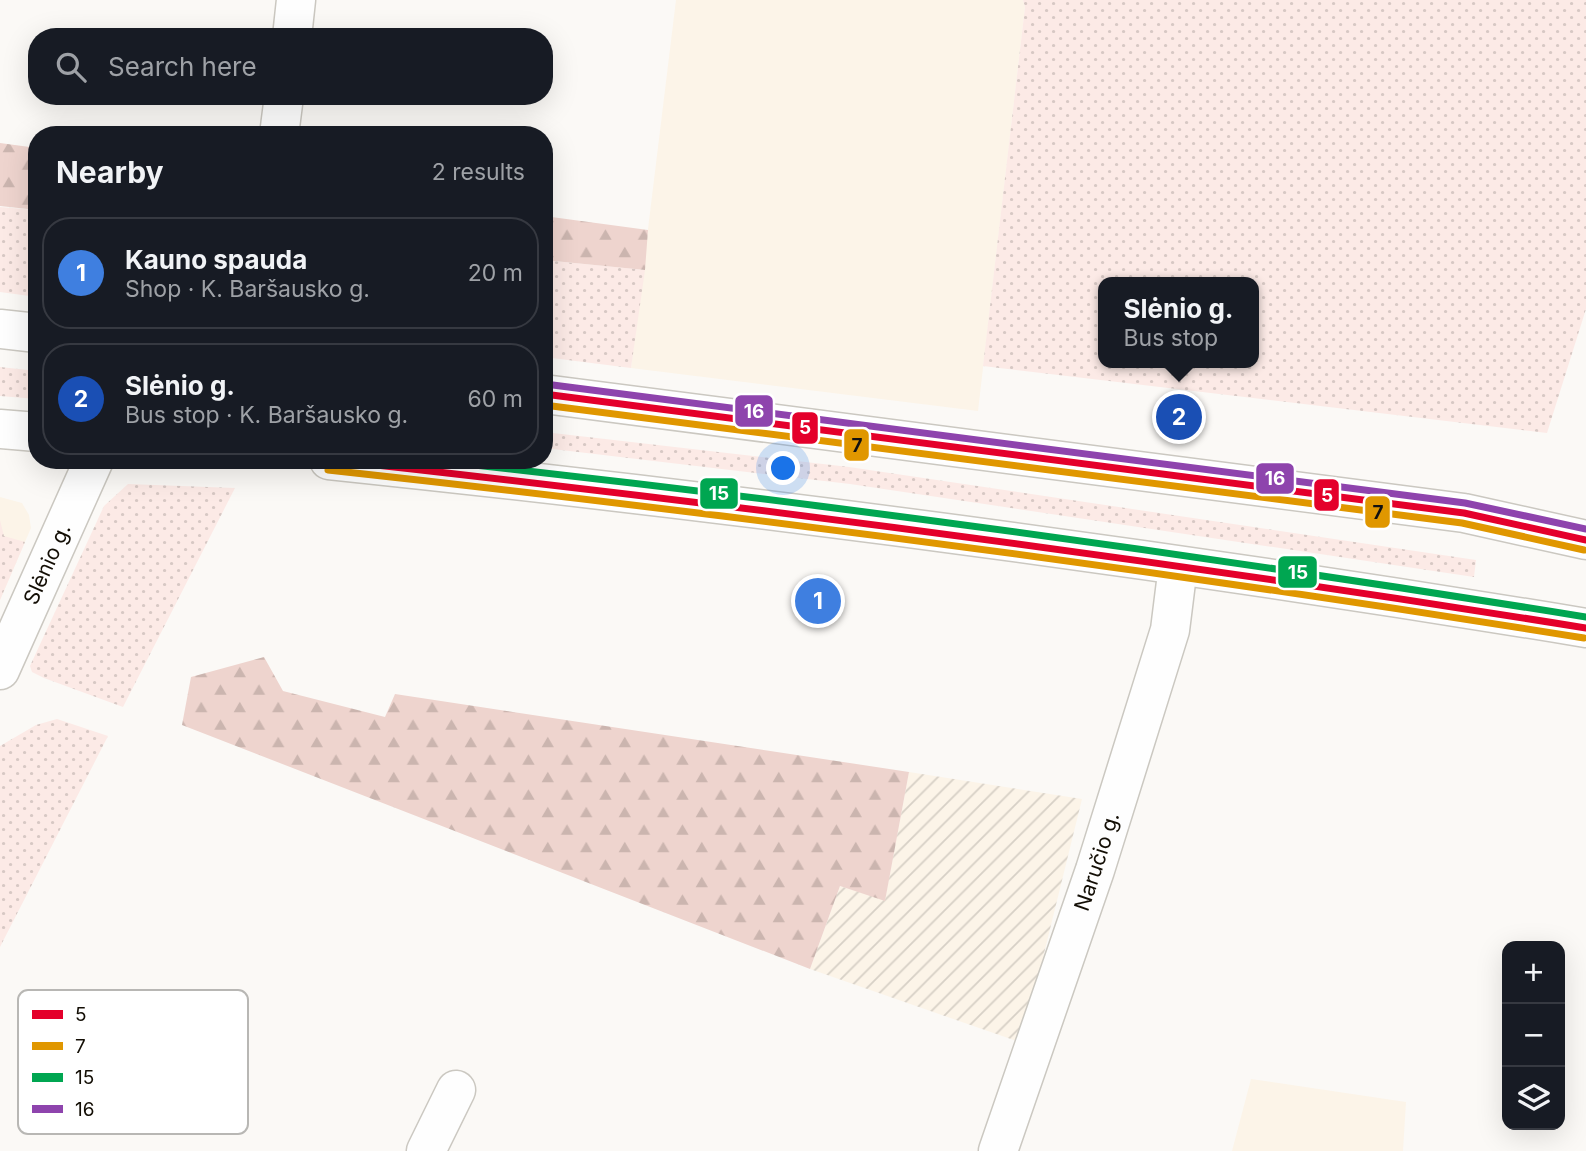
<!DOCTYPE html>
<html lang="en">
<head>
<meta charset="utf-8">
<style>
	:root { --surface:#171b24; --page:#242831; --text:#f1f3f6; --muted:#9ea1a6; --line:#363941; --accent:#b2b1af }
	body { margin:0; font-family:Inter,sans-serif; background:var(--page); color:var(--text) }
	.controls { position:absolute; right:21px; bottom:21px; display:grid; overflow:hidden; border-radius:14px; box-shadow:0 7px 28px #0002 }
	.controls button { width:63px; height:63px; display:grid; place-items:center; padding:0; border:0; border-bottom:2px solid var(--line); background:var(--surface); color:var(--text); font:35px sans-serif }
	.you { position:absolute; left:784px; top:469px; width:24px; height:24px; margin:-18px; border:5px solid #fff; border-radius:50%; background:#1a73e8; box-shadow:0 0 0 10px #1a73e833 }
	.badge { display:grid; place-items:center; width:46px; height:46px; border-radius:50%; background:var(--accent); color:#fff; font-size:23px; font-weight:700 }
	.pin { position:absolute; translate:-50% -50%; border:4px solid #fff; box-shadow:0 2px 7px #0006 }
	.popup { position:absolute; left:1098px; top:277px; width:161px; height:91px; box-sizing:border-box; display:grid; place-content:center; border-radius:14px; background:var(--surface); filter:drop-shadow(0 2px 5px #0005); font-size:23px; white-space:nowrap; color:var(--muted) }
	.popup b { font-size:26px; color:var(--text) }
	.popup::after { content:''; position:absolute; left:50%; top:100%; margin-left:-14px; border:14px solid transparent; border-top-color:var(--surface) }
	.list { margin:0; padding:0; list-style:none }
	h2 { display:flex; justify-content:space-between; align-items:center; height:91px; margin:0; padding:0 28px; font-size:30px }
	h2 small { font-size:23px; font-weight:400; color:var(--muted) }
	.list li { display:grid; grid-template-columns:46px 1fr auto; gap:21px; align-items:center; box-sizing:border-box; height:112px; margin:0 14px 14px; padding:0 14px; border:2px solid var(--line); border-radius:28px }
	.list b { display:block; font-size:26px; white-space:nowrap }
	.list p { margin:0; font-size:23px; white-space:nowrap; color:var(--muted) }
	.list em { font-size:23px; font-style:normal; color:var(--muted) }
	.icon { flex:none; width:38px; height:38px; fill:none; stroke:currentColor; stroke-width:2; stroke-linecap:round; stroke-linejoin:round }
	.map { position:relative; flex:none; width:1586px; height:1151px; overflow:hidden }
	.search { position:absolute; background:var(--surface); box-shadow:0 7px 28px #0002; left:28px; top:28px; width:525px; height:77px; display:flex; align-items:center; gap:18px; box-sizing:border-box; padding:0 24px; border-radius:28px; color:var(--muted); font-size:26px }
	.panel { position:absolute; background:var(--surface); box-shadow:0 7px 28px #0002; left:28px; top:126px; width:525px; height:343px; border-radius:28px }
	.map>svg:first-child { display:block }
	.built { fill:#fcf4e8 }
	.industrial { fill:url(#industrial-furrows) }
	.green { fill:url(#green-dots); fill-rule:evenodd }
	.forest { fill:url(#forest-firs) }
	.lines { fill:none; stroke-linecap:round; stroke-linejoin:round }
	.minor-casing { stroke:#cbc8c1; stroke-width:41 }
	.major-casing { stroke:#cbc8c1; stroke-width:41 }
	.minor { stroke:#fefefe; stroke-width:38 }
	.major { stroke:#fefefe; stroke-width:38 }
	.bus-1-casing { stroke:#fff; stroke-width:12 }
	.bus-2-casing { stroke:#fff; stroke-width:12 }
	.bus-3-casing { stroke:#fff; stroke-width:12 }
	.bus-4-casing { stroke:#fff; stroke-width:12 }
	.bus-1 { stroke:#e4002b; stroke-width:7 }
	.bus-2 { stroke:#e09700; stroke-width:7 }
	.bus-3 { stroke:#00a651; stroke-width:7 }
	.bus-4 { stroke:#8e44ad; stroke-width:7 }
	.labels { text-anchor:middle; stroke-width:5; stroke-linejoin:round; paint-order:stroke }
	.street-label { font-size:21px; fill:#130e05; stroke:#fff }
	.key { fill:#fff; stroke:#b8b7b4; stroke-width:2 }
	.key-label { font-size:19px; fill:#130e05 }
	.line-badge { stroke:#fff; stroke-width:2.5 }
	.badge-label { font-size:19px; text-anchor:middle; font-weight:bold; fill:#fff }
	.pale-badge-label { font-size:19px; text-anchor:middle; font-weight:bold; fill:#111 }
</style>
</head>
<body>
<div class="map">
<svg width="1586" height="1151" viewBox="0 0 1586 1151">
	<defs>
		<pattern id="industrial-furrows" width="10" height="10" patternUnits="userSpaceOnUse" patternTransform="scale(1.75)"><rect width="10" height="10" fill="#fcf4e8"/><path d="M-1 1l2-2M0 10L10 0M9 11l2-2" fill="none" stroke="#d7d0c6"/></pattern>
		<pattern id="green-dots" width="8" height="8" patternUnits="userSpaceOnUse" patternTransform="scale(1.75)"><rect width="8" height="8" fill="#fceae6"/><path d="M2 2h.1M6 6h.1" fill="none" stroke="#d7c8c4" stroke-width="1.8" stroke-linecap="round"/></pattern>
		<pattern id="forest-firs" width="22" height="20" patternUnits="userSpaceOnUse" patternTransform="scale(1.75)"><rect width="22" height="20" fill="#eed4ce"/><path d="M5 1l3.5 6h-7zM16 11l3.5 6h-7z" fill="#cbb5af"/></pattern>
	</defs>
	<rect width="100%" height="100%" fill="#fbf9f6"/>
	<path class="built" d="M676 0H1023L1025 7 978 411 631 368Z
		M0 497 22 503 29 515 31 528 0 600Z
		M1251 1079 1406 1102 1403 1151H1232Z"/>
	<path class="industrial" d="M909 772 1082 799 1022 1043 810 969 840 886 885 900Z"/>
	<path class="green" d="M1023 0H1586V309L1547 433 983 366 1025 7ZM1254 282V363H1104V282Z
		M0 207 37 210V297L0 292Z
		M544 260 645 270 631 368 544 357Z
		M0 367 37 371V399L0 396Z
		M544 432 849 467 1476 560 1474 577 850 484 544 448Z
		M128 484 235 488 123 707 44 678 32 672 30 666 104 506Z
		M0 520 4 536 25 542 0 600Z
		M57 719 108 736 0 947V746L36 725Z"/>
	<path class="forest" d="M0 143 37 148V210L0 206Z
		M544 216 648 230 645 270 544 260Z
		M264 657 283 691 385 717 395 694 909 772 885 901 840 886 810 969 182 725 191 677Z"/>
	<g class="lines">
		<g class="minor-casing">
			<g id="minor">
				<path d="M292 37 296 0"/>
				<path d="M279 135 284 96"/>
				<path id="s1" d="M0 670 94 460"/>
				<path d="M426 1151 456 1090"/>
				<path id="s2" d="M998 1151 1095 870 1170 630 1178 566"/>
			</g>
		</g>
		<g class="major-casing">
			<path id="major" d="M0 329 37 333
				M544 394 1464 513 1586 540
				M0 429 37 432
				M329 460C749 504 1169 559 1586 628"/>
		</g>
		<use href="#minor" class="minor"/>
		<use href="#major" class="major"/>
		<g class="bus-1-casing">
			<path id="bus-1" d="M544 394 1464 513 1586 540
				M331 460C751 506 1169 561 1586 628"/>
		</g>
		<g class="bus-2-casing">
			<path id="bus-2" d="M544 405 1462 523 1584 550
				M328 470C748 516 1167 571 1584 638"/>
		</g>
		<g class="bus-3-casing">
			<path id="bus-3" d="M429 460C816 502 1202 555 1586 617"/>
		</g>
		<g class="bus-4-casing">
			<path id="bus-4" d="M545 384 1465 503 1586 529"/>
		</g>
		<use href="#bus-1" class="bus-1"/>
		<use href="#bus-2" class="bus-2"/>
		<use href="#bus-3" class="bus-3"/>
		<use href="#bus-4" class="bus-4"/>
	</g>
	<g class="labels">
		<g class="street-label">
			<text dy="7" stroke="none"><textPath href="#s1" startOffset="116">Slėnio g.</textPath></text>
			<text dy="7" stroke="none"><textPath href="#s2" startOffset="306">Naručio g.</textPath></text>
		</g>
	</g>
	<rect x="18" y="990" width="230" height="144" rx="10" class="key"/>
	<rect x="32" y="1010" width="31" height="9" fill="#e4002b"/>
	<rect x="32" y="1042" width="31" height="8" fill="#e09700"/>
	<rect x="32" y="1073" width="31" height="9" fill="#00a651"/>
	<rect x="32" y="1105" width="31" height="8" fill="#8e44ad"/>
	<g class="key-label">
		<text x="75" y="1021">5</text>
		<text x="75" y="1053">7</text>
		<text x="75" y="1084">15</text>
		<text x="75" y="1116">16</text>
	</g>
	<g class="line-badge">
		<rect x="734" y="394" width="40" height="34" rx="7" fill="#8e44ad"/>
		<rect x="791" y="411" width="28" height="34" rx="7" fill="#e4002b"/>
		<rect x="843" y="428" width="27" height="34" rx="7" fill="#e09700"/>
		<rect x="1255" y="462" width="40" height="33" rx="7" fill="#8e44ad"/>
		<rect x="699" y="477" width="40" height="33" rx="7" fill="#00a651"/>
		<rect x="1313" y="478" width="27" height="34" rx="7" fill="#e4002b"/>
		<rect x="1364" y="495" width="27" height="34" rx="7" fill="#e09700"/>
		<rect x="1277" y="555" width="41" height="34" rx="7" fill="#00a651"/>
	</g>
	<g class="badge-label">
		<text x="754" y="418">16</text>
		<text x="805" y="434">5</text>
		<text x="1275" y="485">16</text>
		<text x="719" y="500">15</text>
		<text x="1327" y="502">5</text>
		<text x="1298" y="579">15</text>
	</g>
	<g class="pale-badge-label">
		<text x="857" y="452">7</text>
		<text x="1378" y="519">7</text>
	</g>
</svg>
<div class="controls">
<button>+</button>
<button>−</button>
<button><svg class="icon" aria-label="layers" viewBox="0 0 24 24"><path d="M12 4l9 5-9 5-9-5zM3 14l9 5 9-5"/></svg></button>
</div>
<div class="you"></div>
<div class="pin badge" style="left:818px;top:601px;background:#3f7fe0">1</div>
<div class="pin badge" style="left:1179px;top:417px;background:#1a4fb4">2</div>
<div class="popup"><b>Slėnio g.</b>Bus stop</div>
<div class="search"><svg class="icon" aria-label="search" viewBox="0 0 24 24"><circle cx="10" cy="10" r="6"/><path d="M15 15l6 6"/></svg>Search here</div>
<section class="panel">
<h2>Nearby<small>2 results</small></h2>
<ul class="list">
<li><span class="badge" style="background:#3f7fe0">1</span><div><b>Kauno spauda</b><p>Shop · K. Baršausko g.</p></div><em>20 m</em></li>
<li><span class="badge" style="background:#1a4fb4">2</span><div><b>Slėnio g.</b><p>Bus stop · K. Baršausko g.</p></div><em>60 m</em></li>
</ul>
</section>
</div>
</body>
</html>
